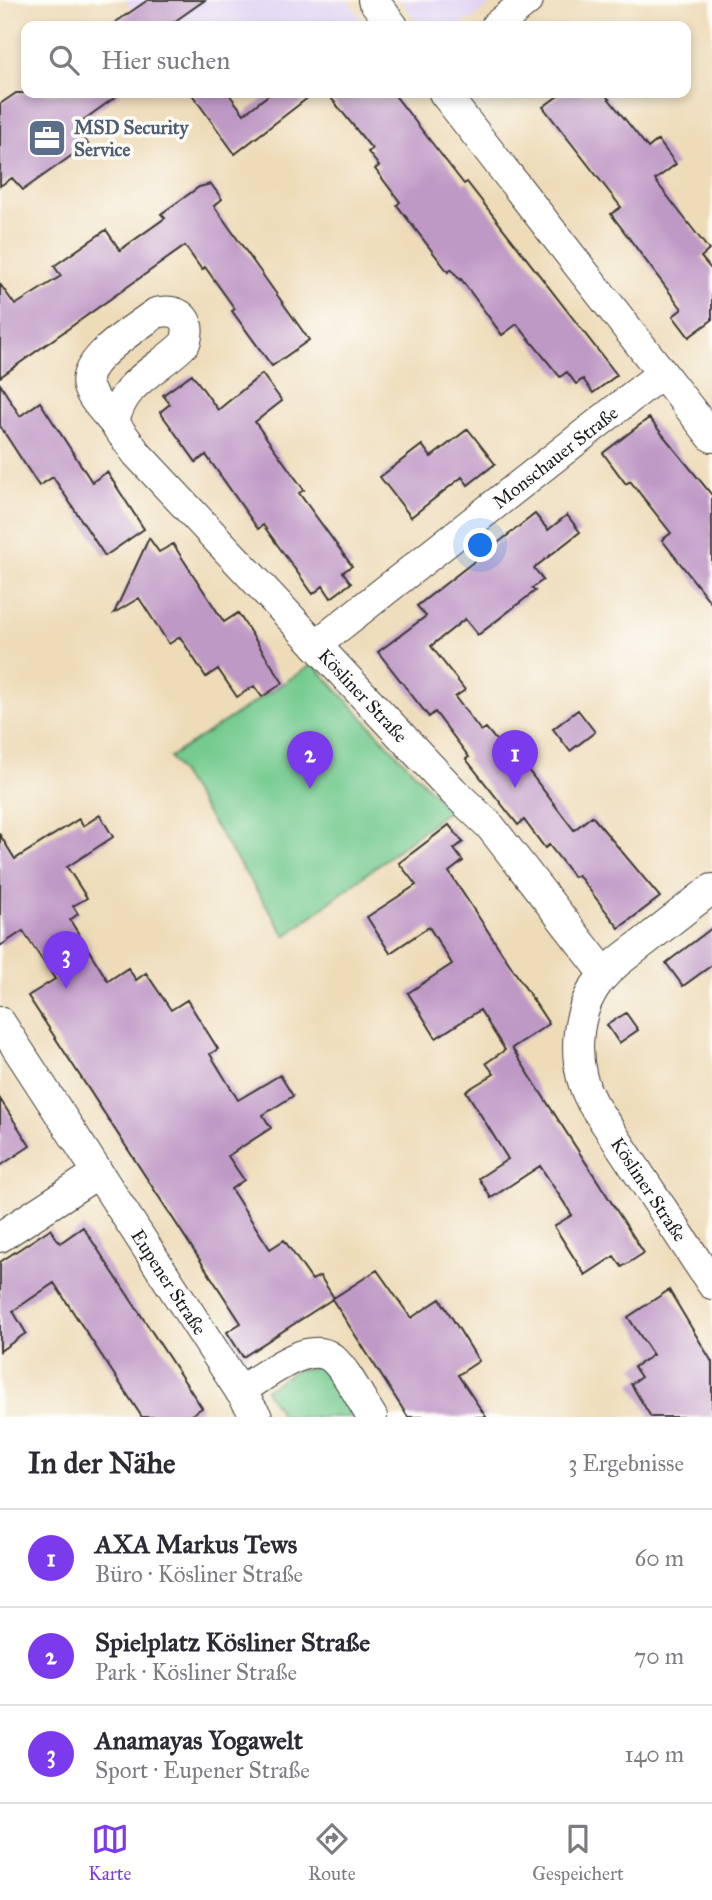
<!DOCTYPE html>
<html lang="de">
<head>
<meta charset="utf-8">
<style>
	:root { --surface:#fff; --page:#f7f7f7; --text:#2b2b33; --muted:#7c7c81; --line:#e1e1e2; --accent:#7c3aed }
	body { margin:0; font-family:"IM FELL Great Primer",serif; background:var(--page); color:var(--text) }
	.you { position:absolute; left:481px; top:546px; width:24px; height:24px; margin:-18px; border:5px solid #fff; border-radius:50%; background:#1a73e8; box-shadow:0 0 0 10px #1a73e833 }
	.badge { display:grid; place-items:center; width:46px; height:46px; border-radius:50%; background:var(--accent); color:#fff; font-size:23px; font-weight:700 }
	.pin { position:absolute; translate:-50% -58px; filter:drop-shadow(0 2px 4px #0008) }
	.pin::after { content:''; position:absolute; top:37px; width:24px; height:21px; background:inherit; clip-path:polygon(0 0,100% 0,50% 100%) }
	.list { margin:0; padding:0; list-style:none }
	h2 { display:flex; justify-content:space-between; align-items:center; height:91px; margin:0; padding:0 28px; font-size:30px }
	h2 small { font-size:23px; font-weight:400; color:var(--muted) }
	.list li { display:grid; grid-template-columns:46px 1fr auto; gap:21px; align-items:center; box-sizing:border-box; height:98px; padding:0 28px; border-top:2px solid var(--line) }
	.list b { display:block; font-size:26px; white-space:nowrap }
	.list p { margin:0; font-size:23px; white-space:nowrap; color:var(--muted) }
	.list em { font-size:23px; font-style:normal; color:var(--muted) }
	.icon { flex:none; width:38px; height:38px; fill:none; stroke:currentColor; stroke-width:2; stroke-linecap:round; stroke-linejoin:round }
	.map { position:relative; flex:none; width:712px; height:1417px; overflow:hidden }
	.search { position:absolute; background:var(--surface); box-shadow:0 4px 10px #0003; left:21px; right:21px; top:21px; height:77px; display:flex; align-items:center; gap:18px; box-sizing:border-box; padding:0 24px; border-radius:14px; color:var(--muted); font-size:26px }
	.sheet { height:385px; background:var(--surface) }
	nav { display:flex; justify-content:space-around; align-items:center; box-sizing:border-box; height:98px; border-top:2px solid var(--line); background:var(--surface); font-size:19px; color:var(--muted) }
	nav a { display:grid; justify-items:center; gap:4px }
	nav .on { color:var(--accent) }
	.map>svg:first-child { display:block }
	.built { fill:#e0d4f4 }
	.green { fill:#74cb8f; stroke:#487456; stroke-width:2 }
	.building { fill:#bf99c6 }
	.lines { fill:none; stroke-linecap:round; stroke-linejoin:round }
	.street-casing { stroke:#3c3934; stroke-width:32 }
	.street { stroke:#fff; stroke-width:30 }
	.labels { text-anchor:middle; stroke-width:7; stroke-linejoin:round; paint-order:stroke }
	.service-label { font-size:19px; font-weight:bold; fill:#4e5e75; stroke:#fdfcf7; text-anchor:start }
	.street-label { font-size:19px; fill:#1c1c1c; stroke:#fdfcf7 }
</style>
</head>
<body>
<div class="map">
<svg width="712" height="1417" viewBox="0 0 712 1417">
	<rect width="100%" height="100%" fill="#fdfcf7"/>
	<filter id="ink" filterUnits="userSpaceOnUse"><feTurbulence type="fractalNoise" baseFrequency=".0143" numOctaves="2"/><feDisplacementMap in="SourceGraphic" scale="14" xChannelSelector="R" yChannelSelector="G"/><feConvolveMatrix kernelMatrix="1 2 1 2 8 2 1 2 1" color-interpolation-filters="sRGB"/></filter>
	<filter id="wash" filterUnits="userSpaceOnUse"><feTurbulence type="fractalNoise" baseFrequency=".00686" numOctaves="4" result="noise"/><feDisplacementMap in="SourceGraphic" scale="28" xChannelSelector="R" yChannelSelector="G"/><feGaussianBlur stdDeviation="1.57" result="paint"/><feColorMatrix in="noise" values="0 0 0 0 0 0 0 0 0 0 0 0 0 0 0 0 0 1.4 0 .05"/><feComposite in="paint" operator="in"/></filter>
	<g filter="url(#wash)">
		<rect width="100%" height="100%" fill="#eedcb9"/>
		<path class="built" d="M125 0H347L368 26H143Z
			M400 0H496L472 19 455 26H433L415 19Z"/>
		<path class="green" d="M313 664 449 810 286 936 170 757Z
			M321 1366 362 1417H283L265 1390 296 1370Z"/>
		<g id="blocks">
			<path class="building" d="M148 0H205L168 26H110Z
				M16 93H121L75 126 88 144 23 190 12 178 0 186V104Z
				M191 93H228L244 114 271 93H314L235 154Z
				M327 93H393L464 184 467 182 617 375 593 393 583 379 576 384 567 372 560 377 517 324 502 335 461 279 460 280 451 269 448 272 397 205 400 202 375 169 379 166 368 152 372 149Z
				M562 93H604L648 148 658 140 676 164 655 180 709 250 701 257 712 270V320L689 337 673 316 682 309 611 214 621 207 543 107Z
				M211 184 222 199 214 206 309 340 272 366 232 311 235 309 205 267 202 270 185 246 0 377V284L15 305 61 276 54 266 106 230 120 250 165 218 161 214 199 187Z
				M192 374 218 410 262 374 282 401 255 422 304 490 299 493 352 566 343 572 351 583 331 598 323 586 313 594 263 525 258 529 206 455 196 462 160 412 170 404 163 395Z
				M0 384 20 416 40 402 92 482 107 472 144 529 105 556 53 477 39 486 0 426Z
				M649 418 712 495V604L662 540 671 533 630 481 626 484 603 453Z
				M468 429 495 464 468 485 462 477 411 517 380 477 422 445 431 457Z
				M535 514 548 530 567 515 580 532 534 568 543 580 532 588 535 591 478 635 465 619 431 646 465 690 455 697 481 731 486 728 510 757 515 753 574 830 592 816 660 897 619 928 578 875 574 877 549 845 545 848 524 820 518 825 466 759 469 757 435 712 429 717 378 652 426 616 417 606Z
				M149 538 159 552 173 544 224 622 238 613 283 683 262 697 254 686 237 697 218 669 206 677 180 637 169 644 139 598 114 613Z
				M578 710 595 732 570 751 553 729Z
				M100 815 113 837 67 867 87 898 73 906 78 914 70 920 108 981 128 968 136 980 146 973 171 1010 187 1000 218 1049 210 1054 238 1100 280 1075 293 1096 263 1115 271 1128 228 1156 244 1180 231 1189 270 1249 284 1240 312 1280 320 1276 334 1298 243 1357 227 1332 241 1323 28 996 55 979 23 931 0 946V835L15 859 79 819 83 826Z
				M449 825 463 842 454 849 463 861 449 872 549 1024 512 1048 644 1253 622 1267 614 1256 585 1275 554 1226 572 1215 540 1166 491 1198 479 1178 508 1159 466 1091 494 1074 486 1063 505 1050 480 1010 436 1038 408 993 452 964 429 927 390 953 367 917 416 885 399 863Z
				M712 928V965L683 986 666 963Z
				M626 1013 638 1030 619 1043 607 1025Z
				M0 1099 30 1146 0 1166Z
				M83 1227 202 1408 188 1417H142L54 1283 13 1311 26 1333 0 1351V1262L50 1229 60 1243Z
				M377 1270 411 1318 440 1299 479 1361 458 1375 486 1417H408L332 1299Z
				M669 1290 712 1362V1417H651L631 1384 641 1377 634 1367 653 1355 628 1317Z"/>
		</g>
	</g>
	<g filter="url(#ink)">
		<use href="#blocks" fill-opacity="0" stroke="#3c3934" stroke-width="2"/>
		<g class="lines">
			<g class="street-casing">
				<g id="street">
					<path d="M373 0 393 26"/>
					<path d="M496 26 528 0"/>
					<path d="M444 93 712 437"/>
					<path id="s1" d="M114 423C105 412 92 399 88 387 80 361 137 327 156 313 178 307 194 319 185 343 158 371 123 380 114 423L137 454 453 791 490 826 605 974"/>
					<path id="s2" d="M316 645 662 373"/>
					<path id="s3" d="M712 889C689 906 667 924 644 942 628 954 612 965 599 981 573 1015 572 1067 592 1103L712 1284"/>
					<path id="s4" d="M0 1022 257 1417"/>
					<path d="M0 1237 98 1173"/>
					<path d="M240 1391C262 1378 308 1339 332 1358 347 1371 361 1400 372 1417"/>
				</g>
			</g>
			<use href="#street" class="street"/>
		</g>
	</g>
	<defs>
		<g id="office-square" transform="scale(2.0125)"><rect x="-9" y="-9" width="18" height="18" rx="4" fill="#5c6f8a" stroke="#fdfcf7"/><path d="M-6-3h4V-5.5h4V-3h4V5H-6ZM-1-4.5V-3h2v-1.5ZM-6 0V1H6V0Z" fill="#fff"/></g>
	</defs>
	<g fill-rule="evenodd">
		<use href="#office-square" x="47" y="138"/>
	</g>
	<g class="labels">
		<g class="service-label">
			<text x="74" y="134">MSD Security<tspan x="74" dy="22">Service</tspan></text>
		</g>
		<g class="street-label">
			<text dy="7" stroke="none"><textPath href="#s2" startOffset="304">Monschauer Straße</textPath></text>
			<text dy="7" stroke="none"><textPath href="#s1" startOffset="684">Kösliner Straße</textPath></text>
			<text dy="7" stroke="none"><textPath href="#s3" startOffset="378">Kösliner Straße</textPath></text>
			<text dy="7" stroke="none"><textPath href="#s4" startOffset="310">Eupener Straße</textPath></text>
		</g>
	</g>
</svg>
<div class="you"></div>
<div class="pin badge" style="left:515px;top:788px">1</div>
<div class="pin badge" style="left:310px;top:789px">2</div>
<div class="pin badge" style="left:66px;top:989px">3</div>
<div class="search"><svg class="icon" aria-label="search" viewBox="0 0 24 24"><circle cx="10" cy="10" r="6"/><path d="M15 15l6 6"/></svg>Hier suchen</div>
</div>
<section class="sheet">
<h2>In der Nähe<small>3 Ergebnisse</small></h2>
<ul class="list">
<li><span class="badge">1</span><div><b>AXA Markus Tews</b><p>Büro · Kösliner Straße</p></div><em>60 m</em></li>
<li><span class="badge">2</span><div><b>Spielplatz Kösliner Straße</b><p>Park · Kösliner Straße</p></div><em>70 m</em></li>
<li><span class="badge">3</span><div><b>Anamayas Yogawelt</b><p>Sport · Eupener Straße</p></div><em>140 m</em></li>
</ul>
</section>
<nav>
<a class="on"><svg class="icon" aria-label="map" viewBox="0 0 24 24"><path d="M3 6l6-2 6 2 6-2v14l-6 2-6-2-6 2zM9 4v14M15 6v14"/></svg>Karte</a>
<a><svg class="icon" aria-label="directions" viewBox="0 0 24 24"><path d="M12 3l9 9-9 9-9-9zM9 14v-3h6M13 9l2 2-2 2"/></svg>Route</a>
<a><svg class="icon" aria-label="saved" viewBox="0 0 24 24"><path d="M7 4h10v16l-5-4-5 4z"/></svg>Gespeichert</a>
</nav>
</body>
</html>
